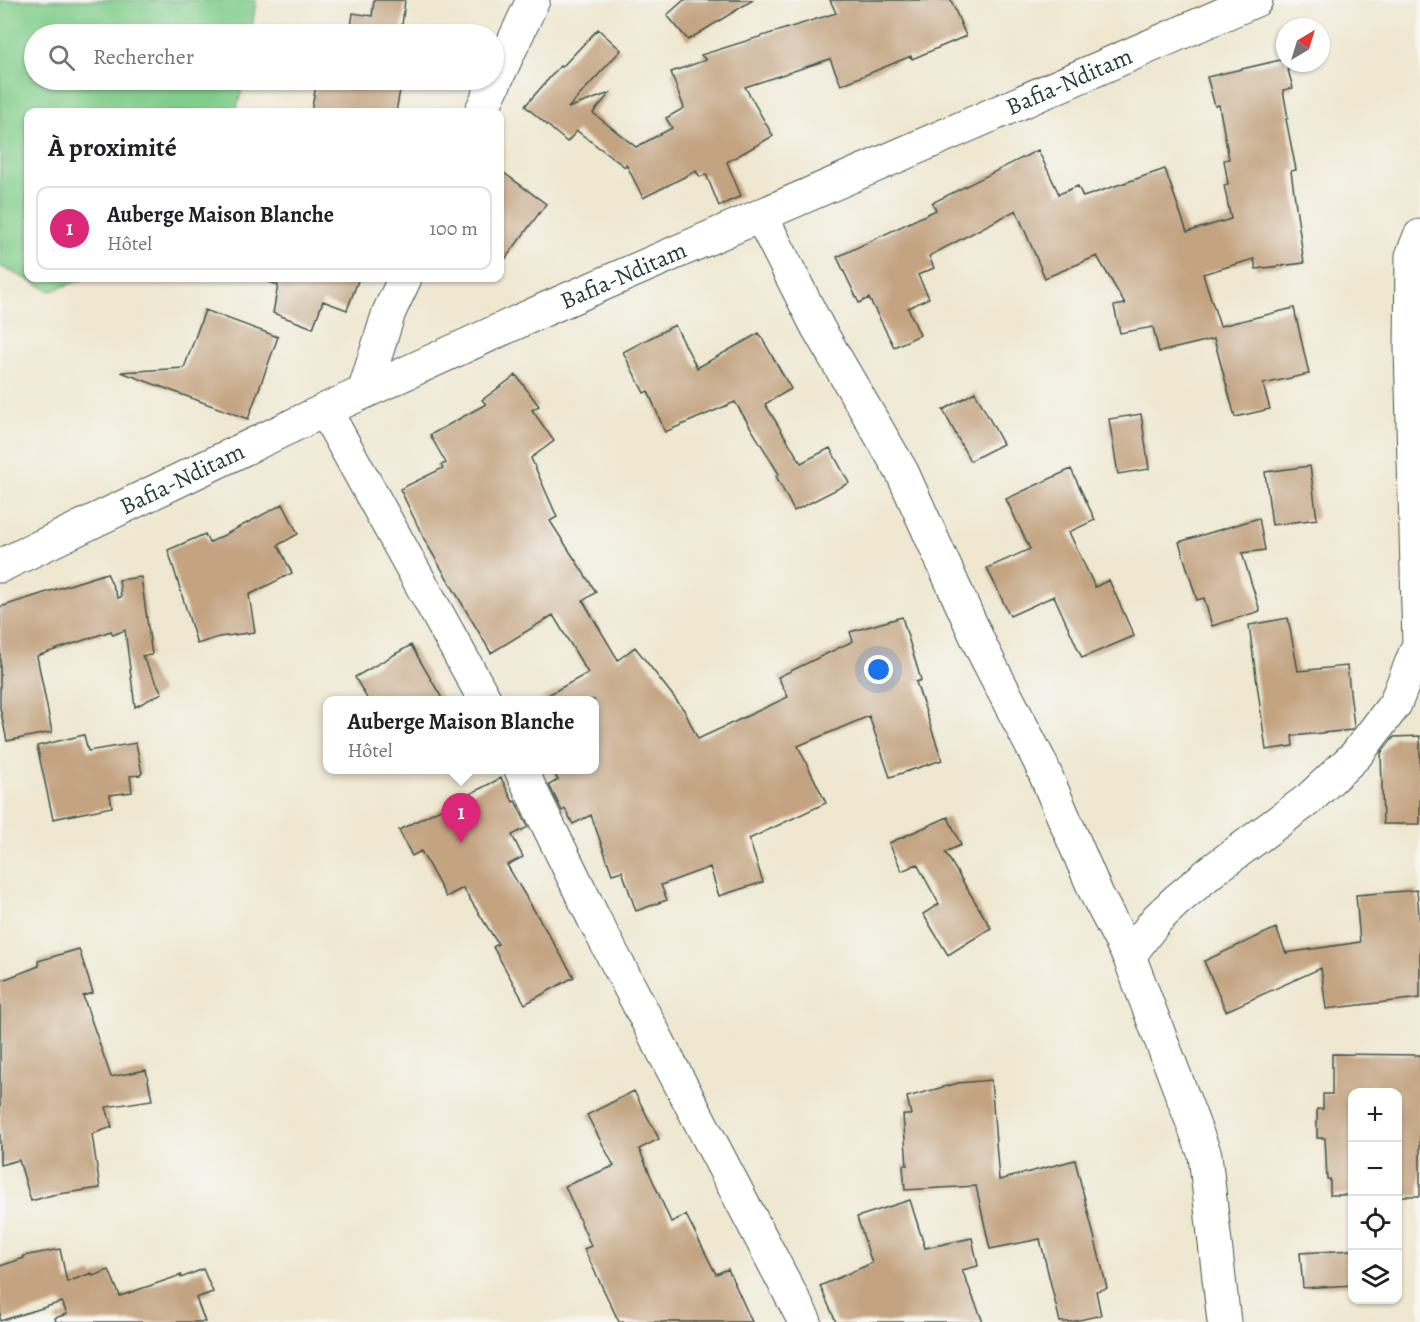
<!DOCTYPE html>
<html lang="fr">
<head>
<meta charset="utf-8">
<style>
	:root { --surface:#fff; --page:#f6f6f6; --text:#202124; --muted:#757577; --line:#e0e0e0; --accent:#db2777 }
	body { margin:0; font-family:Alegreya,serif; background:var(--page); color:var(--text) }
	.controls { position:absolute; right:18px; bottom:18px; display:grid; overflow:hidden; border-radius:12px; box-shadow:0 2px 4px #0004 }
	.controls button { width:54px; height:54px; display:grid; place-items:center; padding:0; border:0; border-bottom:2px solid var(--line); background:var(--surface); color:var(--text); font:30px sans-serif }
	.compass { position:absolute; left:1276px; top:18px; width:54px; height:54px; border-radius:50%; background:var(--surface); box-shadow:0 2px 4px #0004; rotate:38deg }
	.you { position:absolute; left:879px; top:670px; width:21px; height:21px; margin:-15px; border:4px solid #fff; border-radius:50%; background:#1a73e8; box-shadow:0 0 0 9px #1a73e833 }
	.badge { display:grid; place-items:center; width:39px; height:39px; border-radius:50%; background:var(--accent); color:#fff; font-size:20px; font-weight:700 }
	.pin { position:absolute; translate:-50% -50px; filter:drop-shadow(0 2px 3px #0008) }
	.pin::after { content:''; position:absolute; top:32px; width:21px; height:18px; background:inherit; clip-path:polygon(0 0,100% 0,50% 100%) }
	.popup { position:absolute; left:323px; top:696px; width:276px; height:78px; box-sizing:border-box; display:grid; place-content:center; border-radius:12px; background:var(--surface); filter:drop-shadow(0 2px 4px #0005); font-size:20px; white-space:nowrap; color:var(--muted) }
	.popup b { font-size:22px; color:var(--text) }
	.popup::after { content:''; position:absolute; left:50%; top:100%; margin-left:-12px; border:12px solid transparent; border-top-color:var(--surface) }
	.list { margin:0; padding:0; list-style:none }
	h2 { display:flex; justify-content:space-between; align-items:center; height:78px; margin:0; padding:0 24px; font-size:26px }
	h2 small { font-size:20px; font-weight:400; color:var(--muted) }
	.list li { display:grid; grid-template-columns:39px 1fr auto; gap:18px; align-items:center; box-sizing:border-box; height:84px; margin:0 12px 12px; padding:0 12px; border:2px solid var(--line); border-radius:12px }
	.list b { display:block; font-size:22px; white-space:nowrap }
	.list p { margin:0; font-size:20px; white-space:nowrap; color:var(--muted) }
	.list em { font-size:20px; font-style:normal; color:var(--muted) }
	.icon { flex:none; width:33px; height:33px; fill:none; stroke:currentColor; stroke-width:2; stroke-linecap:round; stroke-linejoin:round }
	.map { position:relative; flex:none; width:1420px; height:1322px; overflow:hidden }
	.search { position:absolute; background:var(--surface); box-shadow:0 2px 4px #0004; left:24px; top:24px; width:480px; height:66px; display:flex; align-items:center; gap:15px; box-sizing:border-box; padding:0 21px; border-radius:33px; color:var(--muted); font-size:22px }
	.panel { position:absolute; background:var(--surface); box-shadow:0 2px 4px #0004; left:24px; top:108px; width:480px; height:174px; border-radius:12px }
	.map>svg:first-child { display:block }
	.green { fill:#82cd8b; stroke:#508560; stroke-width:1.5 }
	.building { fill:#c3a380 }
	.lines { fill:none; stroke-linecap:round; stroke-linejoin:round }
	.minor-casing { stroke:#3e564b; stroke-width:35 }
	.secondary-casing { stroke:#3e564b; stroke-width:35 }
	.minor { stroke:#fff; stroke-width:33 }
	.secondary { stroke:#fff; stroke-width:33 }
	.labels { text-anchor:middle; stroke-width:6; stroke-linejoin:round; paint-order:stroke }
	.street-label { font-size:24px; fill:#1f3d34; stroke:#f6f6f2 }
</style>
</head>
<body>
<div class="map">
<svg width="1420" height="1322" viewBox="0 0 1420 1322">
	<rect width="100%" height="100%" fill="#f6f6f2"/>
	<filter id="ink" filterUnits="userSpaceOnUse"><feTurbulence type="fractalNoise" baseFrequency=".0167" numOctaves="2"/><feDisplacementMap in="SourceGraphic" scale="12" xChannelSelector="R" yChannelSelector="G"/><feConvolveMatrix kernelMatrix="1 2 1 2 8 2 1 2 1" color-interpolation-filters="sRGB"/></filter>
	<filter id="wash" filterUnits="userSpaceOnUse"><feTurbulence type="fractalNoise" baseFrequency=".008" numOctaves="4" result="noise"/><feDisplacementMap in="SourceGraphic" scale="24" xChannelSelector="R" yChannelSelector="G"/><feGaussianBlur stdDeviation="1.35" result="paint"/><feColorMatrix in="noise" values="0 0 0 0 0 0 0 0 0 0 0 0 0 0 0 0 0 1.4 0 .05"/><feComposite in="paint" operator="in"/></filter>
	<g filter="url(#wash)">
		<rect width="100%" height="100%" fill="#efe7d0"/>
		<path class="green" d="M0 0H256L251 34H34V80H244L236 112H28V278H86L51 291 0 266Z"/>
		<g id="blocks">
			<path class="building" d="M374 0H405L401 34H350L353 13 372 16Z
				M684 0H753L688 40 667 15Z
				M830 0H951L966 36 912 59 911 56 841 85 830 59 745 87 773 136 727 162 741 196 719 206 706 174 700 177 696 171 643 198 626 164 625 167 577 131 567 142 525 106 560 66 562 67 598 29 621 50 568 108 610 93 593 113 636 147 672 128 666 118 684 108 671 72 706 60 701 55 836 13Z
				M1285 59 1293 88 1283 90 1288 118 1286 119 1296 170 1291 171 1304 263 1256 269 1254 259 1203 274 1220 326 1294 308 1309 374 1263 384 1270 409 1235 417 1214 339 1159 352 1153 327 1120 333 1114 306 1125 304 1097 256 1045 278 1016 210 929 256 934 268 918 275 929 298 908 308 920 335 894 347 869 298 859 303 837 257 936 210 932 203 1038 150 1059 194 1078 186 1083 197 1165 169 1187 232 1231 219 1224 185 1228 184 1224 160 1229 159 1219 105 1215 106 1207 77Z
				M317 80H378L377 85 400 90 396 112H311Z
				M500 170 546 204 500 266Z
				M267 278H359L347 310 323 301 313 328 273 313 278 285 266 281Z
				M205 310 278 337 248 419 121 372 184 368Z
				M675 325 697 368 759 333 791 389 765 404 801 463 830 448 849 483 794 511 776 476 779 474 735 402 665 432 648 391 644 393 623 352Z
				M516 375 539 406 532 410 554 441 531 458 557 517 550 521 596 592 583 601 618 660 635 647 684 710 698 739 788 697 778 677 853 641 850 632 902 617 921 680 916 682 942 760 890 777 869 716 798 746 826 803 749 839 763 882 719 896 710 867 661 885 667 900 636 911 622 871 612 874 591 815 573 824 565 809 562 811 549 785 558 780 552 770H594V700H539L588 673 553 615 491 653 425 541 400 489 443 468 441 465 446 463 430 435 486 404 482 400Z
				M975 392 1003 444 970 461 943 410Z
				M1141 414 1149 469 1118 474 1109 419Z
				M1310 466 1317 519 1272 525 1265 472Z
				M1071 469 1095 520 1069 532 1095 587 1109 580 1134 636 1082 658 1054 596 1010 616 987 568 1030 549 1006 499Z
				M283 504 298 534 278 545 292 573 249 595 255 632 219 637 197 644 168 550 205 534 209 543Z
				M1259 518 1265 550 1242 553 1260 611 1212 626 1204 598 1197 600 1179 542Z
				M107 573 118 598 121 597 119 580 141 577 152 655 142 656 162 693 135 707 125 630 113 635 111 631 37 656 52 732 7 741 0 708V607Z
				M1288 618 1298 671 1347 666 1354 726 1352 730 1292 736 1293 746 1266 750 1249 625Z
				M411 645 443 700H368L355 677Z
				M84 735 88 751 136 743 142 773 140 775 130 776 132 792 110 795 112 807 53 819 37 746Z
				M1420 736V824H1383L1381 753 1394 737Z
				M501 778 513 802 515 801 528 827 512 835 523 857 507 865 574 977 525 1004 493 947 498 944 463 888 446 897 421 851 412 856 399 830Z
				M948 817 961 845 945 852 991 928 948 955 923 914 939 904 917 864 902 871 889 843Z
				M1417 890 1420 925V998L1326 1009 1321 968 1226 1011 1204 961 1276 928 1286 953 1360 942 1356 895Z
				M79 949 93 993 83 996 111 1077 146 1070 152 1100 106 1107 112 1127 92 1134 100 1188 52 1195 31 1201 19 1160 0 1165V981L39 966 38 961Z
				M1332 1054 1420 1055V1196H1398V1092H1353V1195H1330V1179H1327L1325 1138H1317V1109H1323V1094H1332Z
				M991 1080 999 1180 1075 1160 1107 1288 1096 1291 1101 1315 1071 1322H1060L1040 1239 990 1249 976 1186 905 1190 903 1165H907L903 1115H911L907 1097 958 1083Z
				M634 1091 659 1139 639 1149 671 1222 686 1215 716 1274 728 1269 752 1322H619L584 1249 591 1246 565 1186 614 1166 587 1115Z
				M910 1200 925 1248 972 1238 978 1266 962 1270 983 1322H836L820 1286 872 1263 857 1217Z
				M60 1249 67 1282 92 1273 93 1276 109 1270 120 1296 181 1275V1278L203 1269 213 1292 196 1298 205 1322H56L55 1318 67 1314 62 1302 0 1321V1266L24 1258 23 1256Z
				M1353 1250V1285L1303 1288 1300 1253Z"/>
		</g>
	</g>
	<g filter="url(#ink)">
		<use href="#blocks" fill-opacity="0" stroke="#3e564b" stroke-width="1.5"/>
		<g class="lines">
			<g class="minor-casing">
				<path id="minor" d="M481 112 533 0
					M761 216 818 328 902 472 982 649 1040 762 1097 895 1129 956 1205 1155 1224 1322
					M364 392 389 312 405 278
					M325 410 485 700
					M521 770 594 919 805 1322
					M1129 956 1157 919 1177 900 1213 870 1309 799 1356 755 1395 704 1419 644 1411 349 1412 256 1420 236"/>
			</g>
			<g class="secondary-casing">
				<g id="secondary">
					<path id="s1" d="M0 566 325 410 548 308 1256 0"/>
				</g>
			</g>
			<use href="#minor" class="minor"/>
			<use href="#secondary" class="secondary"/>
		</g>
	</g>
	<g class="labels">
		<g class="street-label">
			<text dy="8" stroke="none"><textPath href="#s1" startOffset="1174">Bafia-Nditam</textPath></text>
			<text dy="8" stroke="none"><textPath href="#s1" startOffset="688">Bafia-Nditam</textPath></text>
			<text dy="8" stroke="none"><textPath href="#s1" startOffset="202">Bafia-Nditam</textPath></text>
		</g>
	</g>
</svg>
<div class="controls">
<button>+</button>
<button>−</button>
<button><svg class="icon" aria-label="locate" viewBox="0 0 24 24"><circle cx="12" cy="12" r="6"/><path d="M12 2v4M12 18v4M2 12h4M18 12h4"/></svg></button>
<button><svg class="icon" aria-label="layers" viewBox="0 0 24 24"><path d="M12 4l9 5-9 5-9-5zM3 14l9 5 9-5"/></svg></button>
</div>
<svg class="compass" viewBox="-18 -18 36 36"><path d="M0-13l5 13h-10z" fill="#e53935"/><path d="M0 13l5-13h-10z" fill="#757577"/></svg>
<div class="you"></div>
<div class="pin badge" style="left:461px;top:843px">1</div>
<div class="popup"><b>Auberge Maison Blanche</b>Hôtel</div>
<div class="search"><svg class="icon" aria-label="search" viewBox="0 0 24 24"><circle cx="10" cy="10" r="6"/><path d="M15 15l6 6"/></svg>Rechercher</div>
<section class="panel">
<h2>À proximité<small></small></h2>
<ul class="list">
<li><span class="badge">1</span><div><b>Auberge Maison Blanche</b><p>Hôtel</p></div><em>100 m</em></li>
</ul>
</section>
</div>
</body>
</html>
